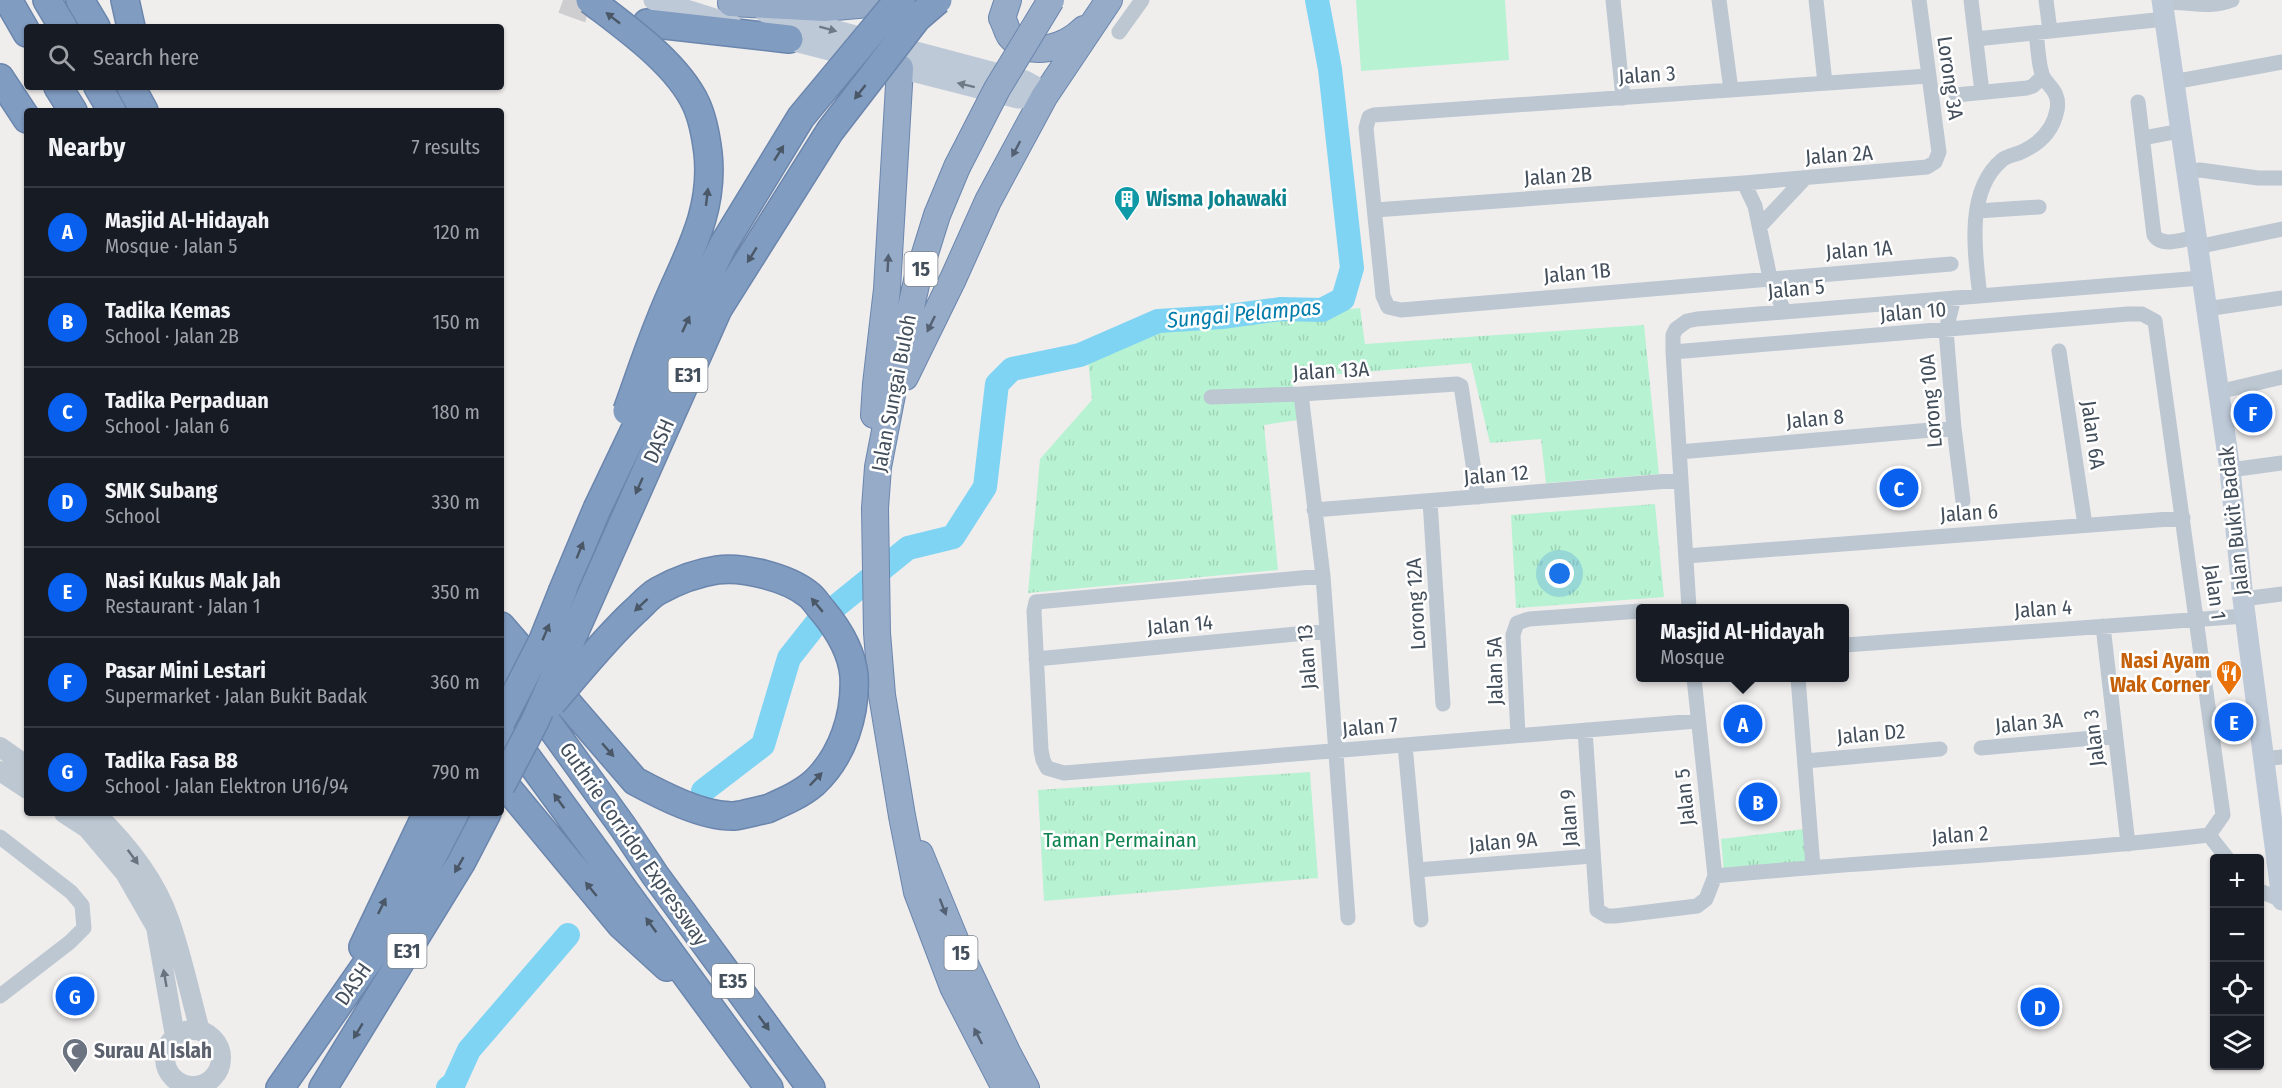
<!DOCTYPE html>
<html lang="en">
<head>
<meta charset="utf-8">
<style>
	:root { --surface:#171b24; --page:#20242c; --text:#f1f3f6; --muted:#9ea1a6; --line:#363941; --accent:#095fee }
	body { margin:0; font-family:"Fira Sans Condensed",sans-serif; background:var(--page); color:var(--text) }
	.controls { position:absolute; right:18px; bottom:18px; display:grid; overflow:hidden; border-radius:6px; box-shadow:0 2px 4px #0004 }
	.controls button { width:54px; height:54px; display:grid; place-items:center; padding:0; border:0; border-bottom:2px solid var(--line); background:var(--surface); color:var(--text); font:30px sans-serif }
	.you { position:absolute; left:1560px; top:574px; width:21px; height:21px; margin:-15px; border:4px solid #fff; border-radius:50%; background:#1a73e8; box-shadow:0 0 0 9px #1a73e833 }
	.badge { display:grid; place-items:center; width:39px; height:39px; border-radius:50%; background:var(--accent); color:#fff; font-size:20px; font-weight:700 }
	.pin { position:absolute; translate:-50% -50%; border:3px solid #fff; box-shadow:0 2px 6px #0006 }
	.popup { position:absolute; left:1636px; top:604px; width:213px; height:78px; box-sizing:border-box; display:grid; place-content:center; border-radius:6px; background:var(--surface); filter:drop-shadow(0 2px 4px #0005); font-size:20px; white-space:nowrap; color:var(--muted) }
	.popup b { font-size:22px; color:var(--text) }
	.popup::after { content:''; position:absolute; left:50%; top:100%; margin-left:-12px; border:12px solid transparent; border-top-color:var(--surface) }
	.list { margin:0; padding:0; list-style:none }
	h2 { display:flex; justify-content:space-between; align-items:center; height:78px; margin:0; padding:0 24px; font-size:26px }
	h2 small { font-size:20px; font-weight:400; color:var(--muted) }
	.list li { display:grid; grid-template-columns:39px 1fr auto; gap:18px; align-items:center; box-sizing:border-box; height:90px; padding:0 24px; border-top:2px solid var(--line) }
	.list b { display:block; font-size:22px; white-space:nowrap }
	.list p { margin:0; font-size:20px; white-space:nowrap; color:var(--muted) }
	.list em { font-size:20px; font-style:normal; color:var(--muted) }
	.icon { flex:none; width:33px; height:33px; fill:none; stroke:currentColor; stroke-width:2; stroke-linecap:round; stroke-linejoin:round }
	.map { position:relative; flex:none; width:2282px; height:1088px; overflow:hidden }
	.search { position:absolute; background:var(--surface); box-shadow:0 2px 4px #0004; left:24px; top:24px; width:480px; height:66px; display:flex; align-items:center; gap:15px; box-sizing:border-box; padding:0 21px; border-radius:6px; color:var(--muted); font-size:22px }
	.panel { position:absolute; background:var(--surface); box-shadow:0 2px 4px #0004; left:24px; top:108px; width:480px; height:708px; border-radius:6px }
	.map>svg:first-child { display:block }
	.grass { fill:url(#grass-tufts) }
	.pitch { fill:#b7f2d2 }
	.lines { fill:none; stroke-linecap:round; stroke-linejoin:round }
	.river { stroke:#80d4f3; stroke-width:24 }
	.motorway-tunnel { stroke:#cecdd0; stroke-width:27; stroke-dasharray:27 14; stroke-linecap:butt }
	.trunk-casing { stroke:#6b86ad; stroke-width:28 }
	.motorway-casing { stroke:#6b86ad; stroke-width:30 }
	.minor { stroke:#bcc7d1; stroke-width:15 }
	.tertiary { stroke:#bcc7d1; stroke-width:20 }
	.secondary { stroke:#bec9d8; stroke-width:21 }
	.trunk { stroke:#95abc8; stroke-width:26 }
	.motorway { stroke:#809cc1; stroke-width:27 }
	.trunk-bridge-casing { stroke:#6b86ad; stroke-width:28; stroke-linecap:butt }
	.motorway-bridge-casing { stroke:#6b86ad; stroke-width:30; stroke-linecap:butt }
	.trunk-bridge { stroke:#95abc8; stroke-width:26 }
	.motorway-bridge { stroke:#809cc1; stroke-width:27 }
	.oneway { fill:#4a5766 }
	.oneway2 { fill:#6f7a87 }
	.oneway3 { fill:#546172 }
	.oneway4 { fill:#68737f }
	.labels { text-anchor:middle; stroke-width:5; stroke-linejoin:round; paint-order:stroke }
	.shield { fill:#fff; stroke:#7c848d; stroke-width:1.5 }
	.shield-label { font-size:20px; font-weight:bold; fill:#444f5c }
	.street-label { font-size:21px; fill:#444f5c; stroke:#fff }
	.culture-label { font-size:21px; font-weight:bold; fill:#0d838f; stroke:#fff; text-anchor:start }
	.food-label { font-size:21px; font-weight:bold; fill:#c56008; stroke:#fff; text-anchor:end }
	.park-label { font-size:21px; fill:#0f8450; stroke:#fff }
	.worship-label { font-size:21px; font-weight:bold; fill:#5b616d; stroke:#fff; text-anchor:start }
	.water-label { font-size:22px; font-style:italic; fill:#017cab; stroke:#fff }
</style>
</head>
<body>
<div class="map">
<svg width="2282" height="1088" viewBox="0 0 2282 1088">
	<defs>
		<pattern id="grass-tufts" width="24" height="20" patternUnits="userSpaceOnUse" patternTransform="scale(1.5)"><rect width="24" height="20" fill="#b7f2d2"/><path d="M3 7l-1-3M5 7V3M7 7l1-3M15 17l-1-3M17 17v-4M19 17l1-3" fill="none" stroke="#9fd1b7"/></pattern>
	</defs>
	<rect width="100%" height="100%" fill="#f0eded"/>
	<path class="grass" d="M1360 308 1365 344 1644 325 1659 474 1546 483 1541 439 1490 443 1471 363 1292 378 1298 420 1264 425 1278 570 1028 593 1040 459 1092 400 1088 358 1163 328Z
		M1655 504 1664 597 1516 608 1511 515Z
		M1310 772 1318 878 1044 901 1038 790Z
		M1804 829 1807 863 1724 872 1721 839Z"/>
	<path class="pitch" d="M1356 0H1505L1509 60 1361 71Z"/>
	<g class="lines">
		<path class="river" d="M703 791 763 745 789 658 819 620 908 548 953 537 985 487 997 384 1012 369 1080 355 1158 321 1222 317 1281 309 1322 310 1343 299 1352 268 1330 69 1317 0
			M448 1088 454 1083 469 1050 568 935"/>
		<path class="motorway-tunnel" d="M563 0 588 9 614 15"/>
		<g class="trunk-casing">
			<path id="trunk" d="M1008 0 1002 18C1005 23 1007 32 1010 36 1030 60 1066 47 1084 29
				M731 3 824 8 914 0
				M957 167 937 215 918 276 896 374 878 467 875 508 877 633 882 695 902 816 917 892 953 987 1005 1088
				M905 377 953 279 988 201 1044 97 1109 0
				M874 415 876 384 887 289 900 68
				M920 854 966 966 1007 1052 1026 1088"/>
		</g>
		<g class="motorway-casing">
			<path id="motorway" d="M8 0 27 33
				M47 0 63 27
				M80 0 96 27
				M125 0 131 27
				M647 23 789 39
				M0 78 27 119
				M58 87 73 111
				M98 87 112 111
				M131 87 144 111
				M563 590 597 509
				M501 626 635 781C661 795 703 817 734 816 744 815 756 811 767 809
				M501 658 623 827 655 875 811 1088
				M501 722 769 1088
				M501 780 621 925 667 967
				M363 947 427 813
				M280 1088 407 906 455 813
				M323 1088 461 863 487 813"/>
		</g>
		<path class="minor" d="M1613 0 1623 98
			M1719 0 1731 90
			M1816 0 1825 83
			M1971 0 1982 92
			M2046 0 2050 31
			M2163 3C2189 0 2205 10 2232 0
			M1119 32 1142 0
			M1976 39 2165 19
			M1928 76 1374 115 1369 117 1366 128 1383 296 1388 307 1401 310 1951 264
			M2173 82 2282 62
			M1956 95 2027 88 2033 86 2042 77
			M2138 102 2154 235C2162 248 2183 239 2196 237
			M2143 138 2180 131
			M2186 172 2200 170 2258 178H2282
			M1744 183 1755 206 1770 278 1784 311
			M1375 210 1744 183 1927 167 1935 162 1939 152 1919 0
			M1977 211 2039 207
			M1760 226 1805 178
			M2197 247 2282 229
			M1980 296C1975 254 1965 191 2002 160 2007 156 2014 155 2019 153 2038 145 2053 131 2057 110 2061 90 2045 85 2042 74 2038 61 2038 46 2036 33
			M1954 298 1946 330 1954 428 1963 501
			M2206 309 2282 298
			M2059 351 2085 525
			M1673 352 2128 314H2142L2155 321 2223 815 2209 835
			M2218 392 2282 377
			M1301 394 1323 576 1348 918
			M1211 397 1301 394 1457 384 1461 386 1462 392 1478 497
			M1679 452 1954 428
			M2230 470 2282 463
			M1430 501 1443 704
			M1314 510 1681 480
			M1686 556 2183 518
			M1323 576 1036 602 1034 611 1041 750 1043 760 1047 768 1064 773 1697 721
			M2243 599 2282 594
			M1689 608 1673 352V335L1676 329 1687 321 1697 319 2201 278
			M2103 626 2128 844
			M1845 645 2245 616
			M1036 659 1327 631
			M1798 678 1813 867
			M1585 730 1597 910 1607 916H1615L1697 906 1706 899 1715 876 1694 678
			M1518 735 1513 635 1517 623 1529 619 1641 611
			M1405 745 1421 920
			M1981 748 2115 736
			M2263 759 2282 757
			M1805 761 1940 749
			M2209 835 2227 858
			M0 837 71 892 82 905 84 928 70 942 0 996
			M1417 870 1592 856
			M1715 876C1879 860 2045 854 2209 835
			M2260 891 2282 900"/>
		<path class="tertiary" d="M0 747 27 766
			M0 771 27 789
			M64 813 87 828 125 873 156 927 175 1036
			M95 813C125 842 155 879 169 919 182 955 190 994 200 1031
			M165 1058a28 28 0 1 1 56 0a28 28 0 1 1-56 0Z"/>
		<path class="secondary" d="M654 0 731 24
			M2162 0 2230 470 2243 599 2282 900
			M765 12 1025 81 1034 86 1044 97
			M775 36 1018 98 1044 97"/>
		<use href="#trunk" class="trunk"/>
		<use href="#motorway" class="motorway"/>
		<g class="trunk-bridge-casing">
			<path id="trunk-bridge" d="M957 167 997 89 1051 0"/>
		</g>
		<g class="motorway-bridge-casing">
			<path id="motorway-bridge" d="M590 0C625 27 677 63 696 104 703 119 706 137 708 153 715 218 682 263 660 321 648 350 638 381 627 411
				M597 509 723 245 801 117 890 10 901 0
				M552 703C579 672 604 640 634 612 642 605 649 596 658 591 676 581 697 573 717 570 743 566 788 578 808 594 814 598 818 606 823 611 837 628 852 652 854 676 856 714 843 756 814 783 800 795 783 802 767 809
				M501 722 543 640 563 590
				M501 786 535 721 718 309 830 131 917 18 938 0"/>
		</g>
		<use href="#trunk-bridge" class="trunk-bridge"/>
		<use href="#motorway-bridge" class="motorway-bridge"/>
	</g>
	<defs><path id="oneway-solid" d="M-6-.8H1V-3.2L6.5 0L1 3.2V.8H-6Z" transform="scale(1.5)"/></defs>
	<g class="oneway">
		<use href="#oneway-solid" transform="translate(613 18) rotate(-142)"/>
		<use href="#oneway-solid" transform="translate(860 92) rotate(128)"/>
		<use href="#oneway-solid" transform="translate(779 153) rotate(-58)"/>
		<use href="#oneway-solid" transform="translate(707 197) rotate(-83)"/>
		<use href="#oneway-solid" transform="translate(752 255) rotate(122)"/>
		<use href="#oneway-solid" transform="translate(686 324) rotate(-65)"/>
		<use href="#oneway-solid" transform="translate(639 486) rotate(114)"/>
		<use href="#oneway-solid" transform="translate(580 550) rotate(-68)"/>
		<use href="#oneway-solid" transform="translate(641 605) rotate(137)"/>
		<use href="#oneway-solid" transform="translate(817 605) rotate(-130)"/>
		<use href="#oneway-solid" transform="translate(546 632) rotate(-67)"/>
		<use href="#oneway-solid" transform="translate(608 750) rotate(49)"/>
		<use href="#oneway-solid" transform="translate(816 779) rotate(-46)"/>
		<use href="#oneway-solid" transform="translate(559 801) rotate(-126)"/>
		<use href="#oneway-solid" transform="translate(459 865) rotate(120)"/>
		<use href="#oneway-solid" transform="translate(591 889) rotate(-129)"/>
		<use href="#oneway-solid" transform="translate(382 906) rotate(-64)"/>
		<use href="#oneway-solid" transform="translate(651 925) rotate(-126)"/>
		<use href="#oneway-solid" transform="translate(764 1023) rotate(54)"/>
		<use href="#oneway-solid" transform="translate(358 1031) rotate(121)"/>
	</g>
	<g class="oneway2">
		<use href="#oneway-solid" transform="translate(828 29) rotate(15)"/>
		<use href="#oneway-solid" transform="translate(966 85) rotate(-166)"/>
	</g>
	<g class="oneway3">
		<use href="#oneway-solid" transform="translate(1016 149) rotate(118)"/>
		<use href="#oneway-solid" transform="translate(888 263) rotate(-87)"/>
		<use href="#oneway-solid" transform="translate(931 324) rotate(116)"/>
		<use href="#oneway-solid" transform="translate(943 907) rotate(69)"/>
		<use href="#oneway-solid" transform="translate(978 1036) rotate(-117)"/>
	</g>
	<g class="oneway4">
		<use href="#oneway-solid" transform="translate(133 857) rotate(54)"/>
		<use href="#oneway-solid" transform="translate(165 978) rotate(-100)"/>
	</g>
	<defs>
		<g id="building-pin" transform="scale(1.35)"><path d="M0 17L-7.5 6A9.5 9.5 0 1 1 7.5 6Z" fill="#0f9aa8" stroke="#fff"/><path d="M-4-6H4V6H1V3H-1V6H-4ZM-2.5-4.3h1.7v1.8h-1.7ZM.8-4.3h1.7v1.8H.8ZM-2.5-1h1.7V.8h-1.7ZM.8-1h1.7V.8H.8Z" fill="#fff"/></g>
		<g id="restaurant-pin" transform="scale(1.35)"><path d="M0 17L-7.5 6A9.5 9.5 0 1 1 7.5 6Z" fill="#e8710a" stroke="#fff"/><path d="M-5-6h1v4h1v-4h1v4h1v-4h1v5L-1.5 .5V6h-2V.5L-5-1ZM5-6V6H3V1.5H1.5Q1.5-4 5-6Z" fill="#fff"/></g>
		<g id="mosque-pin" transform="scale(1.35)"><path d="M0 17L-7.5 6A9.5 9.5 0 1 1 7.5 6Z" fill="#6b7280" stroke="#fff"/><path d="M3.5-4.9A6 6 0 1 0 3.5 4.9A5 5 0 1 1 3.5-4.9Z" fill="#fff"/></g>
	</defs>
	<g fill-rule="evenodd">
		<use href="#building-pin" x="1127" y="199"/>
		<use href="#restaurant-pin" x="2229" y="673"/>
		<use href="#mosque-pin" x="75" y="1051"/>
	</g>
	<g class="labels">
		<g class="shield">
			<rect x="904.5" y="252" width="33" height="34" rx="4.5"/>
			<rect x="668.5" y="358" width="39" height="34" rx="4.5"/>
			<rect x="387.5" y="934" width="39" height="34" rx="4.5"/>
			<rect x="944.5" y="936" width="33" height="34" rx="4.5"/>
			<rect x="712" y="964" width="42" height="34" rx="4.5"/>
		</g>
		<g class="shield-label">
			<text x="921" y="276">15</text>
			<text x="688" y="382">E31</text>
			<text x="407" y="958">E31</text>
			<text x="961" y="960">15</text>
			<text x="733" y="988">E35</text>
		</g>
		<g class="street-label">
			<text transform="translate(1647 75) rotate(-4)" y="7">Jalan 3</text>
			<text transform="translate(1950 78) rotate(82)" y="7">Lorong 3A</text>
			<text transform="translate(1839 155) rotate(-4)" y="7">Jalan 2A</text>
			<text transform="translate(1558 176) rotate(-4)" y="7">Jalan 2B</text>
			<text transform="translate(1859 250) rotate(-4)" y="7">Jalan 1A</text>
			<text transform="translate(1577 273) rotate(-5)" y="7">Jalan 1B</text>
			<text transform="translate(1796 289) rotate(-5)" y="7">Jalan 5</text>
			<text transform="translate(1913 312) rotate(-5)" y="7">Jalan 10</text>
			<text transform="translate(1331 371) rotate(-3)" y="7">Jalan 13A</text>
			<text transform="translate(894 393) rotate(-79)" y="7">Jalan Sungai Buloh</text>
			<text transform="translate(1931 401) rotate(-95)" y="7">Lorong 10A</text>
			<text transform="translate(1815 419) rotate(-5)" y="7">Jalan 8</text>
			<text transform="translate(2093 435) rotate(82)" y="7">Jalan 6A</text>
			<text transform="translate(659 441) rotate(-66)" y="7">DASH</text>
			<text transform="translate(1496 475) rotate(-5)" y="7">Jalan 12</text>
			<text transform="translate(1969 513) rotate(-4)" y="7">Jalan 6</text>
			<text transform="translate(2234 521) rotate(-96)" y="7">Jalan Bukit Badak</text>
			<text transform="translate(2215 592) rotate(82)" y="7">Jalan 1</text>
			<text transform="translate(1416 604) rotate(-93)" y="7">Lorong 12A</text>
			<text transform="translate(2043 609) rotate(-4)" y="7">Jalan 4</text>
			<text transform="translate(1180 625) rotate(-5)" y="7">Jalan 14</text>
			<text transform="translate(1307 657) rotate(-94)" y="7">Jalan 13</text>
			<text transform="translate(1495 671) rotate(-91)" y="7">Jalan 5A</text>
			<text transform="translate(2029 723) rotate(-5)" y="7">Jalan 3A</text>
			<text transform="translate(1370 727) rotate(-5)" y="7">Jalan 7</text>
			<text transform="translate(1871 734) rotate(-5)" y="7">Jalan D2</text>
			<text transform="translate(2094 738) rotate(-97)" y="7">Jalan 3</text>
			<text transform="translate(1685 797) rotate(-96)" y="7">Jalan 5</text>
			<text transform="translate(1569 818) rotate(-93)" y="7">Jalan 9</text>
			<text transform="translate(1960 835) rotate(-4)" y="7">Jalan 2</text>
			<text transform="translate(1503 842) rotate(-5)" y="7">Jalan 9A</text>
			<text transform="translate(634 844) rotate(55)" y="7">Guthrie Corridor Expressway</text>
			<text transform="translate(353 984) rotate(-55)" y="7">DASH</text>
		</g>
		<g class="culture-label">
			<text x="1146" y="206">Wisma Johawaki</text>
		</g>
		<g class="food-label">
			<text x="2210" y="668">Nasi Ayam<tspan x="2210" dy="24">Wak Corner</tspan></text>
		</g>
		<g class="park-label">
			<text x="1120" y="847">Taman Permainan</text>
		</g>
		<g class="worship-label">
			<text x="94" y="1058">Surau Al Islah</text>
		</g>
		<g class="water-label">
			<text transform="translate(1244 313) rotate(-5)" y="8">Sungai Pelampas</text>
		</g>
	</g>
</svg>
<div class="controls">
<button>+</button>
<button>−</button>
<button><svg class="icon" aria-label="locate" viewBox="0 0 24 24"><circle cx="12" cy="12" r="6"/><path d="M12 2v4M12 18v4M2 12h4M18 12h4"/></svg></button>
<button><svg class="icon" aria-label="layers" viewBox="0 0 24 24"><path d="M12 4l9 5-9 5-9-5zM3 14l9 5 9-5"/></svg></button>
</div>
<div class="you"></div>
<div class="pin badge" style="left:1743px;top:724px">A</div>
<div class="popup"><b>Masjid Al-Hidayah</b>Mosque</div>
<div class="pin badge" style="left:1758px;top:802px">B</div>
<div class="pin badge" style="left:1899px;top:488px">C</div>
<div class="pin badge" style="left:2040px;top:1007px">D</div>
<div class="pin badge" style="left:2234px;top:722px">E</div>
<div class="pin badge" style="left:2253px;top:413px">F</div>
<div class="pin badge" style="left:75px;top:996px">G</div>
<div class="search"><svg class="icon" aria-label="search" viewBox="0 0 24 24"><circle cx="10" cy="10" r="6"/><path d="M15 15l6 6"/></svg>Search here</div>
<section class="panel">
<h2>Nearby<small>7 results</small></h2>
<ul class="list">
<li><span class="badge">A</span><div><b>Masjid Al-Hidayah</b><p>Mosque · Jalan 5</p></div><em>120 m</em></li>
<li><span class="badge">B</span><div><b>Tadika Kemas</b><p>School · Jalan 2B</p></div><em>150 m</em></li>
<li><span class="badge">C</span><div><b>Tadika Perpaduan</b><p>School · Jalan 6</p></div><em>180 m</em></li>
<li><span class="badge">D</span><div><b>SMK Subang</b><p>School</p></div><em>330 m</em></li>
<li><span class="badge">E</span><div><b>Nasi Kukus Mak Jah</b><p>Restaurant · Jalan 1</p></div><em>350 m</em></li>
<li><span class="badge">F</span><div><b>Pasar Mini Lestari</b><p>Supermarket · Jalan Bukit Badak</p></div><em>360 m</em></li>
<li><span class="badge">G</span><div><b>Tadika Fasa B8</b><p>School · Jalan Elektron U16/94</p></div><em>790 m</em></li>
</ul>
</section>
</div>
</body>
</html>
